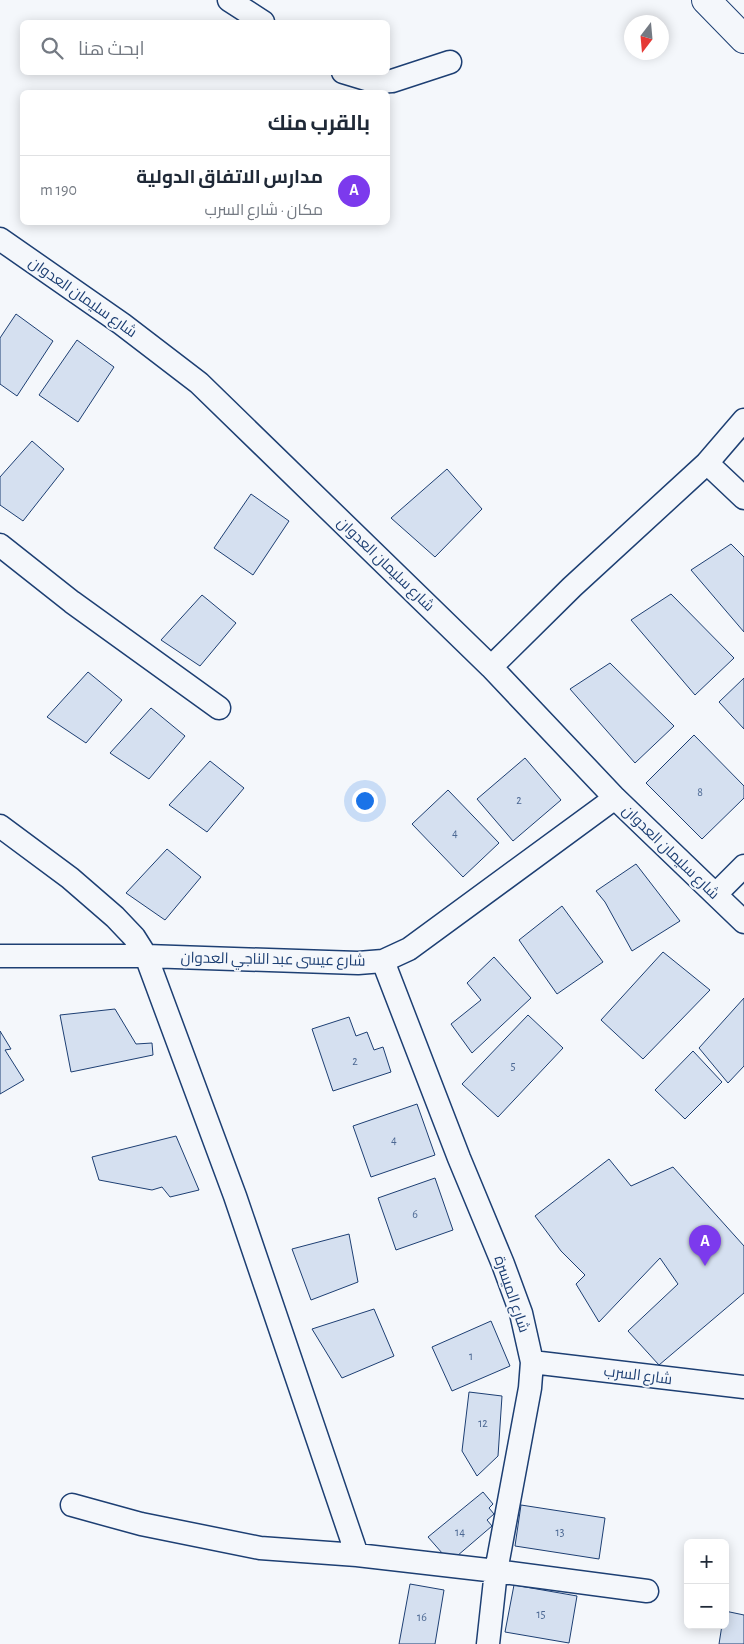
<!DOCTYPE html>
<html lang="ar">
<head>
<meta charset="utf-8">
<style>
	:root { --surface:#fff; --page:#f2f2f3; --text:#1f2937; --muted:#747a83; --line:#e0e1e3; --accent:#7c3aed }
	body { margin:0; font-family:"Alegreya Sans",Cairo,sans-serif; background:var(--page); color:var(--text); direction:rtl }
	.controls { position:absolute; right:15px; bottom:15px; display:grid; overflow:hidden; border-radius:8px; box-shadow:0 2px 12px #0003 }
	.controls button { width:45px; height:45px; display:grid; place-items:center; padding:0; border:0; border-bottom:1px solid var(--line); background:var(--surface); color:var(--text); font:25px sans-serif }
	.compass { position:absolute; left:624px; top:15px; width:45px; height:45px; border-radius:50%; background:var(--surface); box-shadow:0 2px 12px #0003; rotate:196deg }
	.you { position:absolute; left:364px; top:800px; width:18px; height:18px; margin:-12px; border:4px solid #fff; border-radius:50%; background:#1a73e8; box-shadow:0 0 0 8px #1a73e833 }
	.badge { display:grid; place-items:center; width:32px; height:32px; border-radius:50%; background:var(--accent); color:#fff; font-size:16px; font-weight:700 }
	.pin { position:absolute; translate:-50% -41px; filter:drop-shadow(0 1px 2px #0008) }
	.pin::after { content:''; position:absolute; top:26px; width:18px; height:15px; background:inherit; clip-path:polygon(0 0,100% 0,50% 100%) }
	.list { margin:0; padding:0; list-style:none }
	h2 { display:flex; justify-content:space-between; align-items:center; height:65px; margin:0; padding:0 20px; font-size:21px }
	h2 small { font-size:16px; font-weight:400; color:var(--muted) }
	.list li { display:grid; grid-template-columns:32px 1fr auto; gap:15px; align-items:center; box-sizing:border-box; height:70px; padding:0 20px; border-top:1px solid var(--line) }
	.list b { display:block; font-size:19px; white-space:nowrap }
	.list p { margin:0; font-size:16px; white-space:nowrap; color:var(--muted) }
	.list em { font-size:16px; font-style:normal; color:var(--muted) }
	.icon { flex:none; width:28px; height:28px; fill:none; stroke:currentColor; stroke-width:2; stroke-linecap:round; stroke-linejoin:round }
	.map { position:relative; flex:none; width:744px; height:1644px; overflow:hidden; direction:ltr }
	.search { position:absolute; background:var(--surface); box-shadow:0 2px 12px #0003; left:20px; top:20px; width:370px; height:55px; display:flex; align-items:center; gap:12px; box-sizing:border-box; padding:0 18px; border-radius:8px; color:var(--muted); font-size:19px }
	.panel { position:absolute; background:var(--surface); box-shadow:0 2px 12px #0003; left:20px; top:90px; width:370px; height:135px; border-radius:8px; direction:rtl }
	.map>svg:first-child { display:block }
	.building { fill:#d5e0f0; stroke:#1d3f73 }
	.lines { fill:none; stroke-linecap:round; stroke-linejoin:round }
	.minor-casing { stroke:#1d3f73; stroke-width:25 }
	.major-casing { stroke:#1d3f73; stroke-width:30 }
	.minor { stroke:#f4f7fb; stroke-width:22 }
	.major { stroke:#f4f7fb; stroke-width:28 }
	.labels { text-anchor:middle; stroke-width:4; stroke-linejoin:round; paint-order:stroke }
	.number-label { font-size:12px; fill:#4b6792 }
	.street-label { font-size:15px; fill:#1d3f73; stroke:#f4f7fb }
</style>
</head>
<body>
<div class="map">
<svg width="744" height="1644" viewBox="0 0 744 1644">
	<rect width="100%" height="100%" fill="#f4f7fb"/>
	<path class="building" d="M16 314 53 341 17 396 0 384V338Z
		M77 340 114 367 78 422 39 395Z
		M32 441 64 469 23 521 0 505V477Z
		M447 469 482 509 435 557 391 518Z
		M251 494 289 521 253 575 214 548Z
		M731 544 744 557V632L691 570Z
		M671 594 734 658 695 695 631 620Z
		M202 595 236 623 200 666 161 640Z
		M610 663 674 726 635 763 570 689Z
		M88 672 122 700 86 743 47 717Z
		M744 678V729L719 702Z
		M151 708 185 736 149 779 110 753Z
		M694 735 744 786V798L702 839 646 783Z
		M525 758 561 800 513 841 477 799Z
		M210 761 244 788 207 832 169 805Z
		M448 790 499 843 463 877 412 824Z
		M167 849 201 877 165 920 126 893Z
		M636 864 680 921 632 951 605 902 596 891Z
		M562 906 603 962 557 994 519 940Z
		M663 952 710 990 643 1059 601 1020Z
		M494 957 531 998 472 1053 451 1024 481 1000 467 983Z
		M744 998V1066L728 1083 699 1048Z
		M115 1009 136 1044 152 1043 153 1055 71 1072 60 1015Z
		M528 1015 563 1048 498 1117 462 1084Z
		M349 1017 356 1036 367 1032 374 1050 383 1047 391 1072 333 1091 312 1029Z
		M0 1031 11 1049 5 1050 24 1080 0 1094Z
		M693 1051 722 1082 685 1119 655 1090Z
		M417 1104 435 1155 371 1177 353 1126Z
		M176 1136 199 1190 170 1197 162 1187 152 1190 99 1180 92 1157Z
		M609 1159 631 1186 673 1167 744 1246V1293L659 1365 628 1331 678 1284 660 1258 599 1322 576 1284 585 1275 561 1251 535 1216Z
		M435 1178 453 1230 396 1250 378 1198Z
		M349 1234 358 1282 311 1300 292 1249Z
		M374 1309 394 1356 342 1378 312 1329Z
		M491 1321 510 1366 452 1391 432 1347Z
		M469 1392 502 1396 498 1456 477 1476 462 1451Z
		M483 1492 493 1504 489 1508 494 1514 487 1520 492 1526 450 1562 428 1537Z
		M521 1505 605 1518 599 1559 515 1546Z
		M410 1584 444 1590 435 1644H399Z
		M514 1585 577 1596 569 1643 505 1632Z
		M725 1611 744 1615V1644H719L722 1625H725Z"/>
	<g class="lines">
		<g class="minor-casing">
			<path id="minor" d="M229 0 263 22
				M343 72 376 82 392 81 450 62
				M0 239 122 324 199 383 491 667 615 798 744 922
				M707 463 744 498
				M0 545 72 602 219 708
				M491 667 572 587 707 463 744 420
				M0 826 70 878 115 917 134 937 146 956 235 1196 357 1555
				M716 894 744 866
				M0 956H146L358 963 383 961 409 949 615 798
				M383 961 459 1158 503 1264 521 1313 532 1362 530 1388 496 1571 488 1644
				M532 1362 744 1387
				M72 1505 141 1524 260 1548 357 1555 496 1571 647 1591"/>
		</g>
		<g class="major-casing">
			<path id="major" d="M706 0 744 39"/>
		</g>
		<use href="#minor" class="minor"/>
		<use href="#major" class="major"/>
	</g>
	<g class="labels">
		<g class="number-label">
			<text x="700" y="796">8</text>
			<text x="519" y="804">2</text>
			<text x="455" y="837">4</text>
			<text x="355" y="1065">2</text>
			<text x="513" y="1070">5</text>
			<text x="394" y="1144">4</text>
			<text x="415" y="1218">6</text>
			<text x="471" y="1360">1</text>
			<text x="483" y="1427">12</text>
			<text x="460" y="1536">14</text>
			<text x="560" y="1536">13</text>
			<text x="541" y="1618">15</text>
			<text x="422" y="1621">16</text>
		</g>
		<g class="street-label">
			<text transform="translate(83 297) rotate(35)" y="5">شارع سليمان العدوان</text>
			<text transform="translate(386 564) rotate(44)" y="5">شارع سليمان العدوان</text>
			<text transform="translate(671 852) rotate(44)" y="5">شارع سليمان العدوان</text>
			<text transform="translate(273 959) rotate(1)" y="5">شارع عيسى عبد الناجي العدوان</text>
			<text transform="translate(512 1294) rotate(71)" y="5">شارع الميسرة</text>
			<text transform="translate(638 1375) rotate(7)" y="5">شارع السرب</text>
		</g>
	</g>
</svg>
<div class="controls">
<button>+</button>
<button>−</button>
</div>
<svg class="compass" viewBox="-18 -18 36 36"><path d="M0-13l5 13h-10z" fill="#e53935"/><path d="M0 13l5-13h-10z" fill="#747a83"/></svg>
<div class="you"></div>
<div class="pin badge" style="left:705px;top:1266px">A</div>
<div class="search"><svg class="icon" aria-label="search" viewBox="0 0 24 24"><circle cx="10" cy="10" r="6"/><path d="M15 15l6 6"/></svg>ابحث هنا</div>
<section class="panel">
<h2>بالقرب منك<small></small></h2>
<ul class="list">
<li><span class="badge">A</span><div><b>مدارس الاتفاق الدولية</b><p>مكان · شارع السرب</p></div><em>190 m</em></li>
</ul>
</section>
</div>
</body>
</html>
